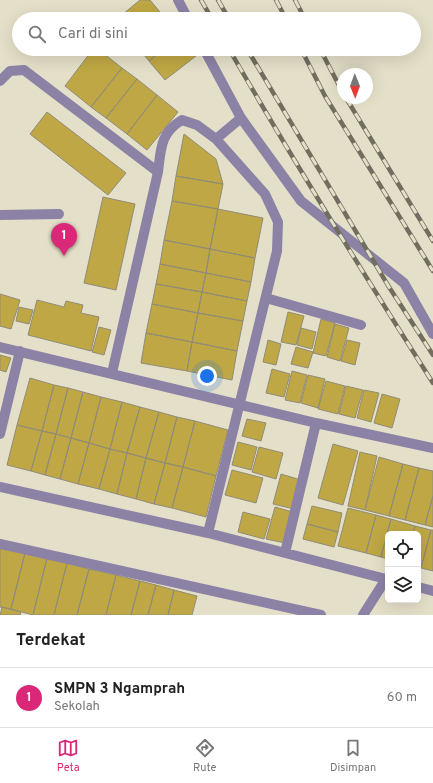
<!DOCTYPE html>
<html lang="id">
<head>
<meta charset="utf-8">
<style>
	:root { --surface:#fff; --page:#f6f6f6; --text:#222; --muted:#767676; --line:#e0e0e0; --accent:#db2777 }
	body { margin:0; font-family:Overpass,sans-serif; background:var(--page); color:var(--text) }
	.controls { position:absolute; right:12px; bottom:12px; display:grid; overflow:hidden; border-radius:6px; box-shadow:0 4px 16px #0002 }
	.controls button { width:36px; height:36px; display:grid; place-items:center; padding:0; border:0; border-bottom:1px solid var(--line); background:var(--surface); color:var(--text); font:20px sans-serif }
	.compass { position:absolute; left:337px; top:68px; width:36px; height:36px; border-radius:50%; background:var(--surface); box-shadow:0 4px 16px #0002; rotate:179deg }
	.you { position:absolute; left:207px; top:376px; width:14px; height:14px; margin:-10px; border:3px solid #fff; border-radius:50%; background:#1a73e8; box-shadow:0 0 0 6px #1a73e833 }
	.badge { display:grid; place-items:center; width:26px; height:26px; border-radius:50%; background:var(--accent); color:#fff; font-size:13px; font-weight:700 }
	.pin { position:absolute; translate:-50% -33px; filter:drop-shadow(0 1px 2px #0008) }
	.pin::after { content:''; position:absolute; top:21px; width:14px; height:12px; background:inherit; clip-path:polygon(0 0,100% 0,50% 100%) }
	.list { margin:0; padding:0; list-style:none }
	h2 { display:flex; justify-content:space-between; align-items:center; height:52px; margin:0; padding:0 16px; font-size:17px }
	h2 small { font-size:13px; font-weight:400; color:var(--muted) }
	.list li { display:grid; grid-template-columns:26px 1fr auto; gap:12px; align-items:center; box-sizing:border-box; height:60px; padding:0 16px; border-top:1px solid var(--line) }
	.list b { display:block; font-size:15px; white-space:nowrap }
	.list p { margin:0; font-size:13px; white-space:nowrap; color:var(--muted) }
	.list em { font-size:13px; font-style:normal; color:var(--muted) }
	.icon { flex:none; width:22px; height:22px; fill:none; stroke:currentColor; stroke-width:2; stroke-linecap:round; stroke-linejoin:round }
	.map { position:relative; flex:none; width:433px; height:615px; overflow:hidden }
	.search { position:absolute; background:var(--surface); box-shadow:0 4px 16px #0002; left:12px; right:12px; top:12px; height:44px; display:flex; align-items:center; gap:10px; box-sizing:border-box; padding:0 14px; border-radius:22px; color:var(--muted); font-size:15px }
	.sheet { height:112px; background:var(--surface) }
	nav { display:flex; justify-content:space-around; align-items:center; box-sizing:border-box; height:56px; border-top:1px solid var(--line); background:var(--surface); font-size:11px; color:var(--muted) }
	nav a { display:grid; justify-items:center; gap:2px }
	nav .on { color:var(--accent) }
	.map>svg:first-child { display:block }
	.building { fill:#bea744; stroke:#918c77 }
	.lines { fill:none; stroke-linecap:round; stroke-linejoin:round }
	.service { stroke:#8b82a6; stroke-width:10 }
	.minor { stroke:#8b82a6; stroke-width:10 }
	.rail-casing { stroke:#716e5f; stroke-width:4.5 }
	.rail { stroke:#e4dfc8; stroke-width:3; stroke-dasharray:9; stroke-linecap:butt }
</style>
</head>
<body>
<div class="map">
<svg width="433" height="615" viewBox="0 0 433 615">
	<rect width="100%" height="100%" fill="#e4dfc8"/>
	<path class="building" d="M140 0H150L164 17 161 19H117Z
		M93 49H98L122 68 91 107 65 86Z
		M139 49H163L149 61Z
		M163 49H190L196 56 165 80 149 61Z
		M122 68 137 79 106 118 91 107Z
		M137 79 157 95 127 134 106 118Z
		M157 95 178 112 147 150 127 134Z
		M47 112 126 173 108 195 30 134Z
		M184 134 216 159 223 184 176 176Z
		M176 176 223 184 218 209 172 201Z
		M103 197 135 204 116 290 84 283Z
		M172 201 218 209 210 249 164 240Z
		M218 209 263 218 255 258 210 249Z
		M164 240 210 249 206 273 160 264Z
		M210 249 255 258 251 282 206 273Z
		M160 264 206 273 202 292 156 284Z
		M206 273 251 282 247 301 202 292Z
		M156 284 202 292 198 313 152 304Z
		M202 292 247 301 243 321 198 313Z
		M0 294 20 300 11 329 0 326Z
		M37 300 64 307 66 301 83 305 81 313 99 317 91 351 28 335Z
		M152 304 198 313 192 342 146 333Z
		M19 307 33 310 29 324 16 321Z
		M288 312 304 316 296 345 281 342Z
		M198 313 243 321 237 351 192 342Z
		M321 319 335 323 326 356 313 353Z
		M335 324 349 328 340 361 327 357Z
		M99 327 111 330 104 355 92 352Z
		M301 328 316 332 312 349 297 345Z
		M146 333 192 342 187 371 141 363Z
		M268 340 281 344 276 365 263 362Z
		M347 340 360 343 355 365 341 361Z
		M192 342 237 351 232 380 187 371Z
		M296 347 313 352 308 368 291 364Z
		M0 355 11 358 6 372 0 370Z
		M272 369 290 374 284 397 266 393Z
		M292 371 307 375 300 403 285 400Z
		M308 375 325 379 318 408 301 403Z
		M30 378 54 385 42 431 17 425Z
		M326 381 345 386 338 414 318 409Z
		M54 385 68 388 56 434 42 431Z
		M346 386 363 390 355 418 339 414Z
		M68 388 83 392 71 438 56 434Z
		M364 390 379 393 371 422 357 418Z
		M83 392 101 397 89 443 71 438Z
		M382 394 400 399 392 428 374 423Z
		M101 397 122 402 110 449 89 443Z
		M122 402 140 407 127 453 110 449Z
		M140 407 159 412 146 458 127 453Z
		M159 412 177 417 165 463 146 458Z
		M177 417 195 421 183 467 165 463Z
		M247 419 266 423 261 441 242 436Z
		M195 421 228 430 216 476 183 467Z
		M17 425 42 431 31 471 7 465Z
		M42 431 56 434 45 475 31 471Z
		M56 434 71 438 60 479 45 475Z
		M71 438 89 443 78 484 60 479Z
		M238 442 257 447 251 470 232 465Z
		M89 443 110 449 99 489 78 484Z
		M333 444 358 451 343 505 318 498Z
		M259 447 283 453 276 479 252 472Z
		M110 449 127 453 117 494 99 489Z
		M360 452 377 456 365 510 348 506Z
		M127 453 146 458 136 499 117 494Z
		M379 457 403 464 389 516 365 510Z
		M146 458 165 463 154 504 136 499Z
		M165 463 183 467 172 508 154 504Z
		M403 464 419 468 405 520 389 516Z
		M183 467 216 476 206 517 172 508Z
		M419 468 433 471V496L425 525 405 520Z
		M232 470 263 478 256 503 225 495Z
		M281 474 301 480 294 509 273 504Z
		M433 496V527L425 525Z
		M312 506 342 513 338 532 307 524Z
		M275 507 293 512 285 543 266 539Z
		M348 508 376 515 366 553 338 546Z
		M243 512 270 519 264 539 238 532Z
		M376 515 391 519 381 557 366 553Z
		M391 519 415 526 413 534H388V559L381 557Z
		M307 524 338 532 334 547 303 539Z
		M415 526 431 530 421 568 418 567V534H413Z
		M431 530H433V571L421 568Z
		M0 546 25 553 11 609 0 607Z
		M25 553 47 558 33 615 11 609Z
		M47 558 67 563 54 615H33Z
		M67 563 89 569 77 615H54Z
		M89 569 116 575 106 615H77Z
		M116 575 140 581 131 615H106Z
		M140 581 156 585 148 615H131Z
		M156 585 174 590 168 615H148Z
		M174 590 197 596 192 615H168Z
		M2 607 21 612 20 615H0Z"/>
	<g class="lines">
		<path class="service" d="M0 215 59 214"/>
		<path class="minor" d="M178 0 188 19
			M204 49 241 118 301 201 404 283 433 334
			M0 81 10 71 24 70 158 172
			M216 139 241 118
			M266 298 361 325
			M0 347 316 423 433 448
			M112 373 158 172C161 149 160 133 182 120L197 125 216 139 265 194 278 222 277 251 208 533
			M0 434 20 351
			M0 487 208 533 386 579 363 615
			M0 544 321 615
			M285 553 316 423
			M418 587 433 591"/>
		<g class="rail-casing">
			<path id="rail" d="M201 0 212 19
				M218 0 229 19
				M276 0 286 19
				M295 0 305 19
				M229 49C294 162 363 273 433 383
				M247 49 389 287 433 355
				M301 49 325 96 433 271
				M320 49 343 93
				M346 98 433 241"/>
		</g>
		<use href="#rail" class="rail"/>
	</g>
</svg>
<div class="controls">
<button><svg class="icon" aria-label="locate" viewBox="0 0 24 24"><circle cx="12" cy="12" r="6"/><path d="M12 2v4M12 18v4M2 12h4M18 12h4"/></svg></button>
<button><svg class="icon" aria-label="layers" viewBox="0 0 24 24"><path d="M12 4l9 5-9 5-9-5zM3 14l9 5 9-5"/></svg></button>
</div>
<svg class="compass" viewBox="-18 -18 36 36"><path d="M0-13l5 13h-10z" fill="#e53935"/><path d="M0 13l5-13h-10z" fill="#767676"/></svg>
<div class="you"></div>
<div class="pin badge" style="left:64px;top:256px">1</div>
<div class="search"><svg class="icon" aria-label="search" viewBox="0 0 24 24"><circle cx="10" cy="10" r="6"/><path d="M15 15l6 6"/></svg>Cari di sini</div>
</div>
<section class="sheet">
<h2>Terdekat<small></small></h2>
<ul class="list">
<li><span class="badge">1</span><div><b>SMPN 3 Ngamprah</b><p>Sekolah</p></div><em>60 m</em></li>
</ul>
</section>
<nav>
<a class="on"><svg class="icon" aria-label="map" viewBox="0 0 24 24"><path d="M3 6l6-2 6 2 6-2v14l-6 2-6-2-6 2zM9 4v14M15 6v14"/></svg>Peta</a>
<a><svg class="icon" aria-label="directions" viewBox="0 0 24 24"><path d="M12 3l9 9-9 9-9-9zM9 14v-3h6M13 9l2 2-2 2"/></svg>Rute</a>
<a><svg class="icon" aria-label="saved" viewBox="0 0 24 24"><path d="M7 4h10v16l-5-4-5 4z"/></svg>Disimpan</a>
</nav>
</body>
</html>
